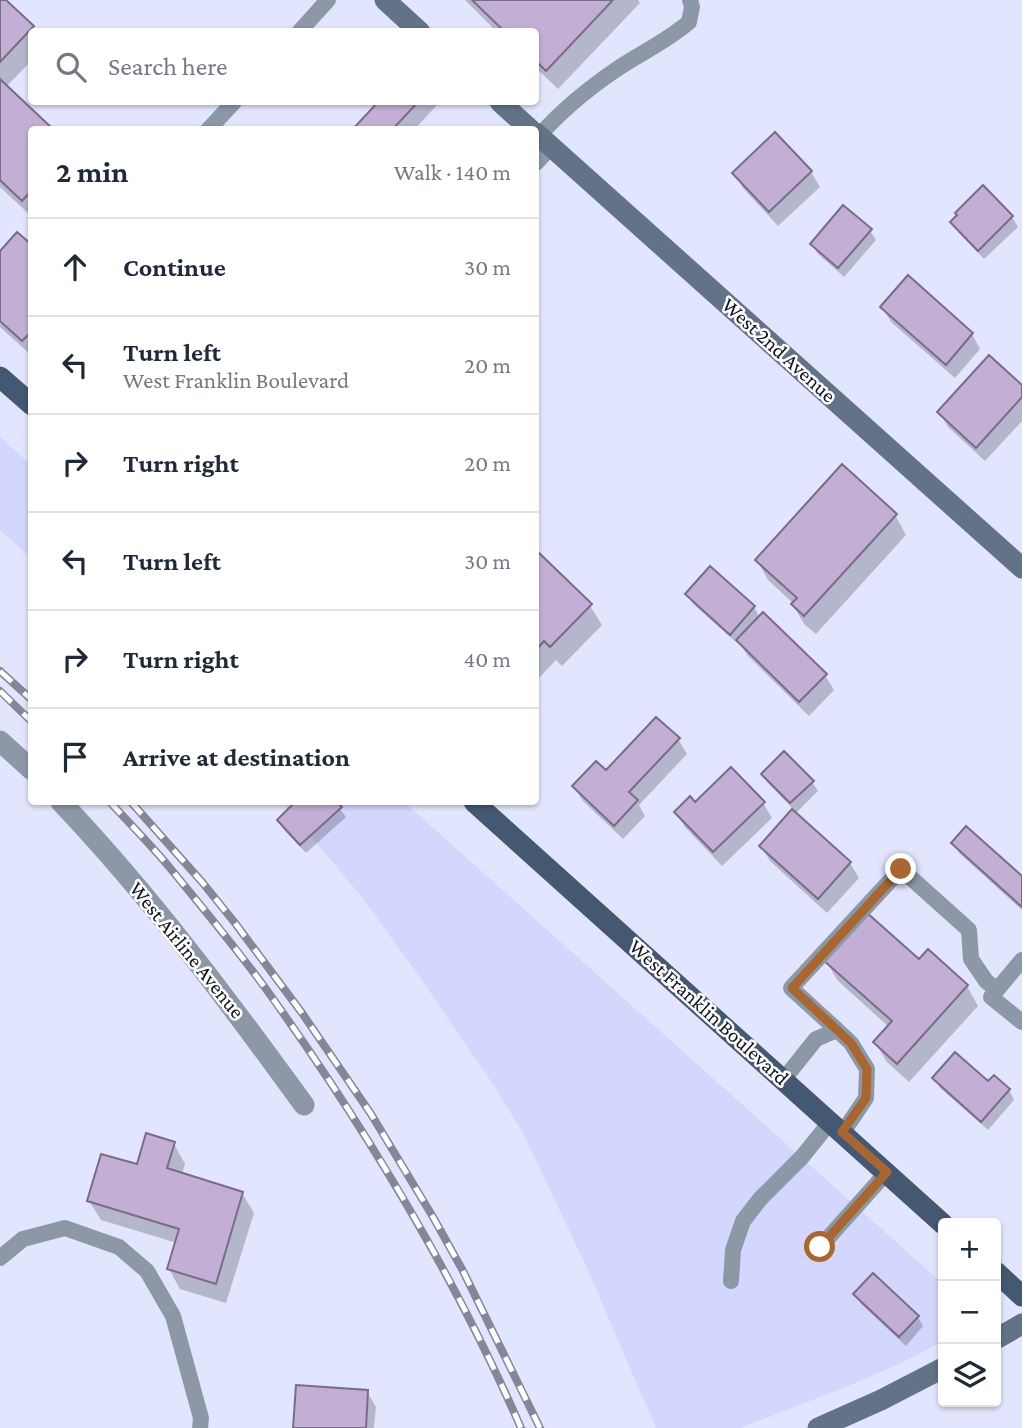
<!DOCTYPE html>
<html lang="en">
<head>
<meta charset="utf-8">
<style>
	:root { --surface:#fff; --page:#f2f2f3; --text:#1f2937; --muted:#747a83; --line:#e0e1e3 }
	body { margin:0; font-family:"Crimson Pro",serif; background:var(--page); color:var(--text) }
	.controls { position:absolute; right:21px; bottom:21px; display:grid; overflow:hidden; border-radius:7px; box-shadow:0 2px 5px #0004 }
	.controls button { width:63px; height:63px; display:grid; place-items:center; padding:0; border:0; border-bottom:2px solid var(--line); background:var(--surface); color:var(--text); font:35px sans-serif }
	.stop { position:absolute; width:21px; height:21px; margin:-16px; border:5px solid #a86632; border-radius:50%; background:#fff }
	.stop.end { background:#a86632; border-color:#fff; box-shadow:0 2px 7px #0008 }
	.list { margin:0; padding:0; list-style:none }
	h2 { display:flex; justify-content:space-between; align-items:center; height:91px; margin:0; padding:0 28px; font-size:30px }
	h2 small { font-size:23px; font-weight:400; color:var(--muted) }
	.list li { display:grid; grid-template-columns:46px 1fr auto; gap:21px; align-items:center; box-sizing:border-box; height:98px; padding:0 28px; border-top:2px solid var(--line) }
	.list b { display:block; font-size:26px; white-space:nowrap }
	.list p { margin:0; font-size:23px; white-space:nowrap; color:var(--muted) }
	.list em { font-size:23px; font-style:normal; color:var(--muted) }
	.icon { flex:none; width:38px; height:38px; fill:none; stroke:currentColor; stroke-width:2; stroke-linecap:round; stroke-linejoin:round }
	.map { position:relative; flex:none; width:1022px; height:1428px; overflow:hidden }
	.search { position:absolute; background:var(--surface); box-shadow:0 2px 5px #0004; left:28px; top:28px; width:511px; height:77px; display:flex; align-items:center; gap:18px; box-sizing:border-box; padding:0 24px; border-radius:7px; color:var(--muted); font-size:26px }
	.panel { position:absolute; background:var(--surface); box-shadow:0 2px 5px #0004; left:28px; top:126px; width:511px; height:679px; border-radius:7px }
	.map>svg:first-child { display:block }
	.built { fill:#d3d6fd }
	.shadow { fill:#0003 }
	.building { fill:#c3afd5; stroke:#7a6c86; stroke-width:2 }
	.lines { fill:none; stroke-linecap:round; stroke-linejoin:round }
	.lane { stroke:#8d98a7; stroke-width:16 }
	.street { stroke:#8d98a7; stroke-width:21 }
	.secondary { stroke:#627388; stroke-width:21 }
	.primary { stroke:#445871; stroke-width:21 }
	.rail-casing { stroke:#858799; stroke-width:8 }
	.rail { stroke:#fff; stroke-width:5; stroke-dasharray:16; stroke-linecap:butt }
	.route { stroke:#a86632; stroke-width:9 }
	.labels { text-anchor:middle; stroke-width:5; stroke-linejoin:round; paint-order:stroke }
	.street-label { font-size:21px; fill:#14141f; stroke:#fff }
</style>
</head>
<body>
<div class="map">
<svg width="1022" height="1428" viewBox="0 0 1022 1428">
	<rect width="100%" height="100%" fill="#e2e5fe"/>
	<path class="built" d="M0 437 31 465V558L0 530Z
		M282 802H404L943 1284V1341L903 1362 848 1386 740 1428H656L587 1268 525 1137 497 1090 419 976 361 896Z"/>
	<path class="shadow" d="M0 0H4L33 27 35 32H32V60L6 87 32 130V217L0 187Z
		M465 0H638L640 3 558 89 536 68V32H497Z
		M381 102H435L437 105 414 130H355Z
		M775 134 811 172 820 187 778 226 743 188 734 173Z
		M1012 217 1018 227 984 259 958 232 953 223Z
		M870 231 876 240 844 277 818 254 812 244Z
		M32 248 31 355 0 327V253Z
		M882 307 972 334 980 349 955 378 891 322Z
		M1022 388V421L985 461 948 427 939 412Z
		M895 515 906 535 816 634 804 624 793 605 794 604 768 580 757 560Z
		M536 552 590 606 602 625 562 666 556 660 536 681Z
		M687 594 754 607 760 618 825 675 834 690 809 716 747 655 739 641 737 643 693 604Z
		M678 739 687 754 639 805 645 816 623 839 583 801 574 787Z
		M763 774 812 782 818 791 795 814 850 863 859 878 827 913 770 861 761 846 794 810 769 784Z
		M287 802H335L346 817 306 853 284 830 279 820 293 807Z
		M763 803 772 818 722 866 685 827 676 813 695 804Z
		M953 843 1022 879V910L959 853Z
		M826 960 919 962 967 986 978 1006 909 1082 887 1062 875 1042 889 1027 837 980Z
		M994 1077 1009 1090 1014 1100 988 1130 940 1088 934 1078 988 1083Z
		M174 1144 185 1164 182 1175 242 1193 254 1213 226 1303 180 1289 169 1269 177 1243 101 1220 89 1201 138 1166Z
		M856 1295 918 1317 923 1326 906 1346 861 1304Z
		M367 1392 376 1407 374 1428H294Z"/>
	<path class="building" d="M0 0H6L34 26 0 62Z
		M472 0H613L546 71 536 61V32H505Z
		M0 79 54 130H32V190L22 201 0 180Z
		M378 102H418L392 130H352Z
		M775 132 812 171 769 212 732 173Z
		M983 185 1013 216 978 251 950 222 957 215 955 213Z
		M843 205 872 229 838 268 810 244Z
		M17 232 32 245V331L22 341 0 321V251Z
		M908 275 973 333 946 365 880 307Z
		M989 355 1022 385V397L976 448 937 412Z
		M842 464 897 514 804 616 791 604 797 598 755 560Z
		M536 550 592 604 550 647 544 641 536 650Z
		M710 566 755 606 730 635 685 594Z
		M763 612 827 674 799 702 736 640Z
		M656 717 680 738 629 792 638 800 614 826 572 786 596 761 606 770Z
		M784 751 814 781 790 803 761 774Z
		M731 767 765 802 713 852 674 812 690 796 695 802Z
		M289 802H337L342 807 300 845 277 820 292 805Z
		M792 809 851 862 818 899 759 846Z
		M966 826 1022 876V907L951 843Z
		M866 912 919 959 928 949 968 985 897 1064 873 1042 892 1021 823 960Z
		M955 1052 988 1081 994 1075 1010 1089 981 1122 932 1078Z
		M146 1133 175 1142 167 1168 243 1192 216 1284 167 1269 179 1229 87 1201 101 1154 137 1164Z
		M873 1273 919 1316 899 1337 853 1294Z
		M296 1385 368 1390 366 1428H293Z"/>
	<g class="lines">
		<path class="lane" d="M299 32 328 0
			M208 130 234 102
			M539 136C561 111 589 88 617 69 641 53 667 41 689 22L692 7 690 0
			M536 163 551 147
			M1022 960 991 997 1022 1022
			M837 1030 791 988 901 869 969 930 971 959 986 981 997 990
			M784 1079 816 1039 837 1030 851 1043 867 1069 866 1098 843 1132
			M820 1247 887 1172
			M0 1258 23 1239 65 1228 119 1247 147 1271 173 1316 201 1418 200 1428
			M731 1281 733 1250 743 1221 760 1199 802 1157 831 1121"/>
		<path class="street" d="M0 741 32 770
			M61 802C151 897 227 999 304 1105"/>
		<path class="secondary" d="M385 0 420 32
			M500 102 531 130
			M536 133 1022 568
			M996 1339 1022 1324
			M818 1428 881 1400 943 1368"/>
		<path class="primary" d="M0 377 32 405
			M474 802 943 1224
			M996 1272 1022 1296"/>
		<g class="rail-casing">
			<path id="rail" d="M0 671 32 700
				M0 691 32 722
				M110 802C130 824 151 845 170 868 203 908 236 948 266 989 365 1127 453 1272 521 1428
				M131 802 202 882 235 923 302 1013 371 1114 433 1217 463 1271 540 1428"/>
		</g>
		<use href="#rail" class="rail"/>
	</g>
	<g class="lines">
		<path class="route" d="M820 1247 887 1172 842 1132 866 1098 867 1069 851 1043 792 988 901 869"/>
	</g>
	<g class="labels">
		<g class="street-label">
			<text transform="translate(779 350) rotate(42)" y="7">West 2nd Avenue</text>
			<text transform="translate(187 950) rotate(51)" y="7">West Airline Avenue</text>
			<text transform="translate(709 1012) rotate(42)" y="7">West Franklin Boulevard</text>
		</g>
	</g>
</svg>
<div class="controls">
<button>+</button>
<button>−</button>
<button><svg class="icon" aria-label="layers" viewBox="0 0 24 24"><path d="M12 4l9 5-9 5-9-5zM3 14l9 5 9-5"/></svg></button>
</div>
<div class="stop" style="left:820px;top:1247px"></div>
<div class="stop end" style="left:901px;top:869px"></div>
<div class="search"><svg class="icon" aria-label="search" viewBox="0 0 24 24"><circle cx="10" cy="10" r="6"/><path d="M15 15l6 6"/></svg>Search here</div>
<section class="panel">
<h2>2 min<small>Walk · 140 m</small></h2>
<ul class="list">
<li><svg class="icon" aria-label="ahead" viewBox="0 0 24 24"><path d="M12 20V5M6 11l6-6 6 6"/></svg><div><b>Continue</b></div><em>30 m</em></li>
<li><svg class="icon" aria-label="left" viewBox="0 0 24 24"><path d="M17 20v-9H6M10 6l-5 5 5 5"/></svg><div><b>Turn left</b><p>West Franklin Boulevard</p></div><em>20 m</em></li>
<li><svg class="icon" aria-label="right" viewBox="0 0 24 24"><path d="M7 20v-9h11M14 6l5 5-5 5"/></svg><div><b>Turn right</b></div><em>20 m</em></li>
<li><svg class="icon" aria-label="left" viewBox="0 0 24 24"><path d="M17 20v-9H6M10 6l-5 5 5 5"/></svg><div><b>Turn left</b></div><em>30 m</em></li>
<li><svg class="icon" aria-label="right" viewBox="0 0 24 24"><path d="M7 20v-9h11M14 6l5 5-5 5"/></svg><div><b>Turn right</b></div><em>40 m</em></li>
<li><svg class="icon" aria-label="arrive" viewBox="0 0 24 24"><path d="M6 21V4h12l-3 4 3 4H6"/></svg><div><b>Arrive at destination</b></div></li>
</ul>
</section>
</div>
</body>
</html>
